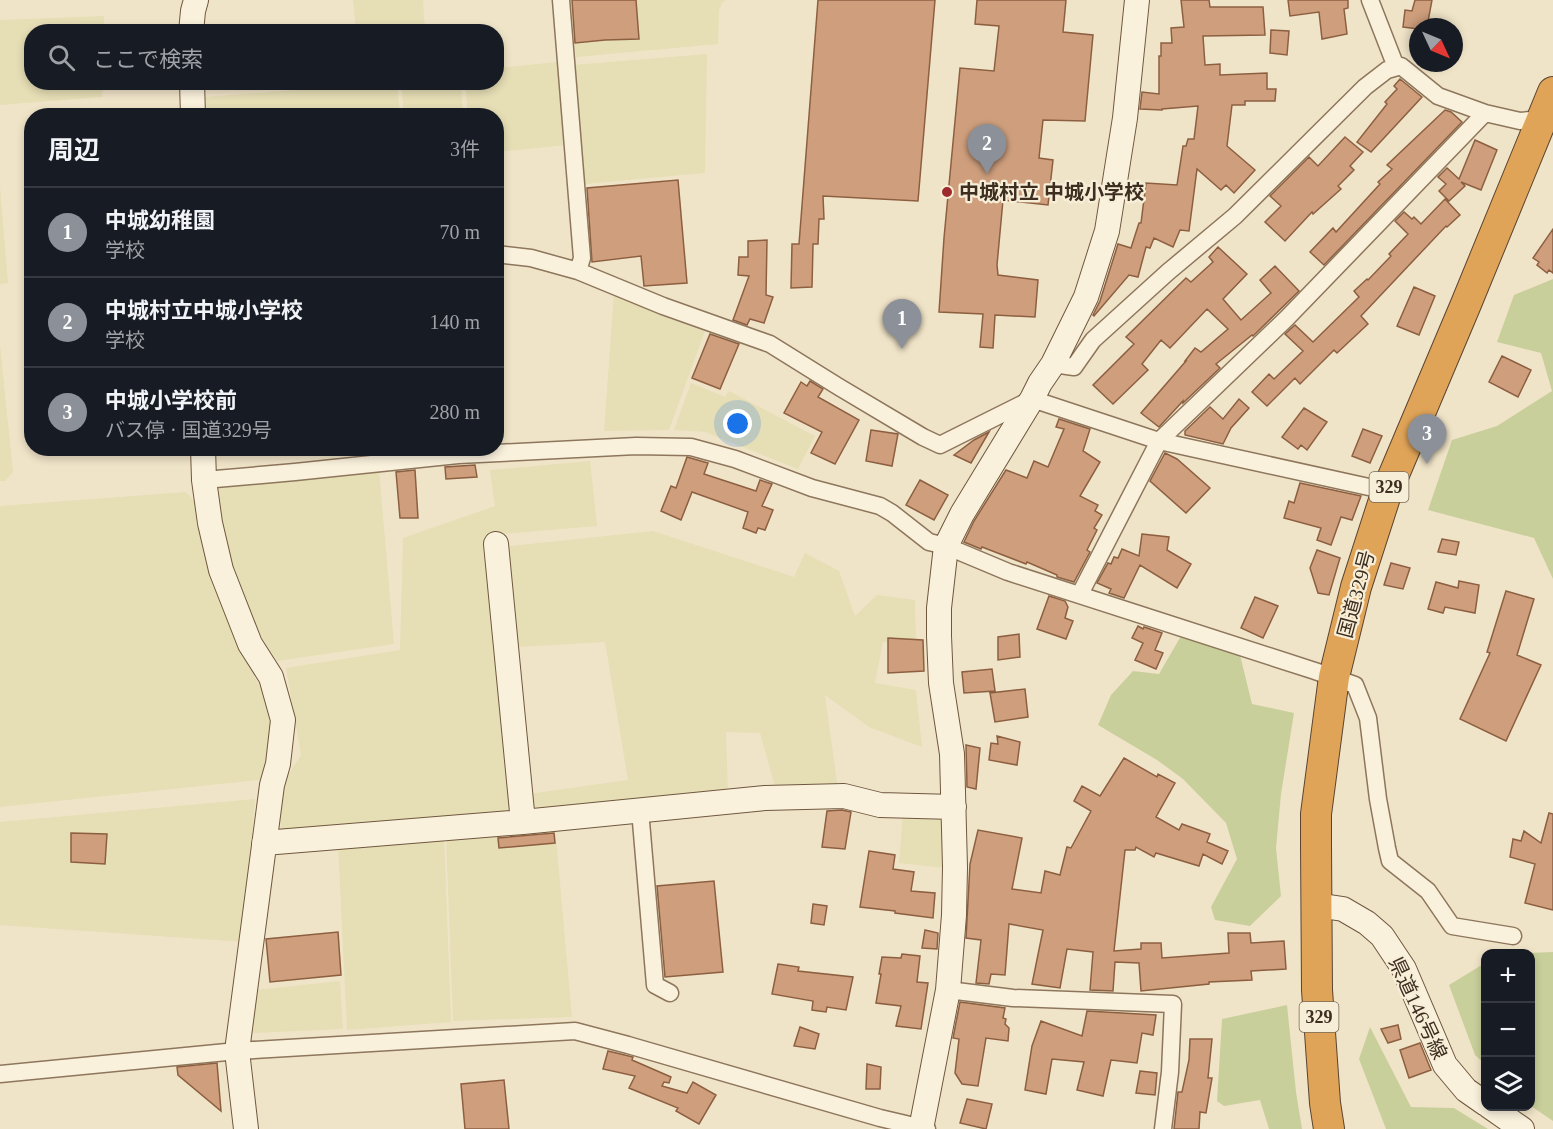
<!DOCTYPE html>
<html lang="ja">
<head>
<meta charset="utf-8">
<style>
	:root { --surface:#171b24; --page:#242831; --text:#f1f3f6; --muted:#9ea1a6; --line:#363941; --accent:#8c9099 }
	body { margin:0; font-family:"Times New Roman","Noto Sans JP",serif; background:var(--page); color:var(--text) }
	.controls { position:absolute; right:18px; bottom:18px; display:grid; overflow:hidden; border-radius:12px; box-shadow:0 3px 9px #0003 }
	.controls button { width:54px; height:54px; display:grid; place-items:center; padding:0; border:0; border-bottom:2px solid var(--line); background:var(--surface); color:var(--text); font:30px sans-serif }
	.compass { position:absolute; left:1409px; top:18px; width:54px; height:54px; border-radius:50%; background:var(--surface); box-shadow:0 3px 9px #0003; rotate:134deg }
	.you { position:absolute; left:738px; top:424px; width:21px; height:21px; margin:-15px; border:4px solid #fff; border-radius:50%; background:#1a73e8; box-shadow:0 0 0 9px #1a73e833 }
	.badge { display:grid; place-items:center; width:39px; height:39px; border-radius:50%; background:var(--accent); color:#fff; font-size:20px; font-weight:700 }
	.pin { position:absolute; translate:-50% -50px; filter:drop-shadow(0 2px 3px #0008) }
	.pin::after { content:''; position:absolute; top:32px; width:21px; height:18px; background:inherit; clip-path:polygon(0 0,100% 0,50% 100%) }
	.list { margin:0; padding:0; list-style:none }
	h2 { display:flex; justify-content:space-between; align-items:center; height:78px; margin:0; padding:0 24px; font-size:26px }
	h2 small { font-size:20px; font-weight:400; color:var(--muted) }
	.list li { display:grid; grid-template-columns:39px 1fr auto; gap:18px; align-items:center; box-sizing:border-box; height:90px; padding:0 24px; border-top:2px solid var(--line) }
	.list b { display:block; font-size:22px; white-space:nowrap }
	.list p { margin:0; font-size:20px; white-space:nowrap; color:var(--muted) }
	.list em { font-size:20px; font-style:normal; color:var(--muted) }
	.icon { flex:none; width:33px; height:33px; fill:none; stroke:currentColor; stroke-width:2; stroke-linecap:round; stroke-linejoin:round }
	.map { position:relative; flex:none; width:1553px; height:1129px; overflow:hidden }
	.search { position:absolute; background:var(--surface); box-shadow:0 3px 9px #0003; left:24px; top:24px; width:480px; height:66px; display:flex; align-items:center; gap:15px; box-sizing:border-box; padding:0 21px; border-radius:24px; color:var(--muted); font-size:22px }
	.panel { position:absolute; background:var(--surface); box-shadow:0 3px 9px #0003; left:24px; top:108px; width:480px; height:348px; border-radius:24px }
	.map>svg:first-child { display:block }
	.farmland { fill:#e6deb5 }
	.green { fill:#c9cf9b }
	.building { fill:#cf9f7d; stroke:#8d5f41; stroke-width:1.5 }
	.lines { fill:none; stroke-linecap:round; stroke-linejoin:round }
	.street-casing { stroke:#8d765c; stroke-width:19 }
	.secondary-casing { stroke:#6f573f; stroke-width:26 }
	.highway-casing { stroke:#5b4430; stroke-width:32 }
	.street { stroke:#faf1dc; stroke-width:16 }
	.secondary { stroke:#faf1dc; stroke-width:24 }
	.highway { stroke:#e0a458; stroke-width:30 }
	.poi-dot { fill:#9e2a2b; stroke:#f7eed8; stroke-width:2 }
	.labels { text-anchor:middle; stroke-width:4.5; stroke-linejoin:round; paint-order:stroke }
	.shield { fill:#f7eed8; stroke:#756857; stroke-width:1.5 }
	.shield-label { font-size:18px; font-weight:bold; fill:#3d2e20 }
	.poi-label { font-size:20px; font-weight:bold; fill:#3d2e20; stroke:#f7eed8; text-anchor:start }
	.street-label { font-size:20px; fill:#3d2e20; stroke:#f7eed8 }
</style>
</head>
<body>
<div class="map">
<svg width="1553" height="1129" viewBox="0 0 1553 1129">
	<rect width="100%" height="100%" fill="#f0e4c8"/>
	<path class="farmland" d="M353 0H423L425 31H356Z
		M570 0H726L722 3 719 10 718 44 576 57Z
		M104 16V31L32 32V82L103 83 102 97 0 105V20Z
		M707 54 705 173 585 184 573 65Z
		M557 62 566 145 497 152 496 116 468 115 465 83 496 82 497 68Z
		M385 83H397L400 115H205V97Z
		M401 83H461L463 115H404Z
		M0 186 8 283 0 284Z
		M614 292 706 328 669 430 604 431Z
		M0 345 13 472 5 481H0Z
		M691 383 725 397 729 391 815 436 798 469 705 432 674 430Z
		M590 461 597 526 490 535 515 818 281 836 279 789 301 755 286 668 400 650 403 538 495 506 490 470Z
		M379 469 394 644 277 661 247 614 230 578 215 491 225 484Z
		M186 492 199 506 210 572 243 657 267 699 272 742 267 779 0 807V506Z
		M653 531 794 577 805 553 839 571 855 616 877 595 915 600 916 644 883 642 875 683 916 690 922 747 869 727 825 695 839 797H778L760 733 726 732 728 794 529 819V794L628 780 605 642 517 647 501 547Z
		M255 799 244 942 0 925V822Z
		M903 813 943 815 944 868 899 863Z
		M555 827 572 1017 453 1021 446 835Z
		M444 835 451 1022 347 1030 338 844Z
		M340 981 343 1029 253 1033 256 990Z"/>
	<path class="green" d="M1553 279V579L1534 538 1428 510 1452 440 1497 426 1552 391 1541 353 1497 342 1514 295Z
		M1181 636 1240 655 1252 704 1294 713 1281 794 1276 848 1281 896 1250 926 1215 920 1211 907 1237 859 1226 823 1183 779 1157 760 1098 725 1111 695 1133 671 1159 674Z
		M1553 952V1121L1531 1106 1530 954 1528 953Z
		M1485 963V1064L1475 1055 1449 985Z
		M1287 1005 1296 1092 1302 1129H1269L1260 1100 1224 1106 1217 1101 1222 1019Z
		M1370 1027 1411 1107 1454 1108 1488 1129H1386L1359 1059Z"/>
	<path class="building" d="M572 0H636L639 39 605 40 575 43Z
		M818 0H935L918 201 823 196 824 219H819L818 244H813L812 287 791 288 792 244H799Z
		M977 0H1066L1063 32 1093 35 1085 121 1043 120 1039 158 1053 160 1048 205 1003 200 997 265 998 275 1038 280 1035 317 995 315 993 348 980 347 983 314 939 312 944 238 960 68 994 71 999 26 975 24Z
		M1181 0H1209L1210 7H1263L1265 35 1203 36 1205 65 1220 64V75L1267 73V89H1276L1275 101H1245V105H1232L1227 146 1255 170 1234 193 1226 185 1221 190 1197 169 1189 231 1180 230 1173 247 1154 238 1150 248 1146 247 1138 277 1129 275 1094 316 1093 315 1100 301 1118 244 1131 248 1139 223H1141L1146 183 1177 185 1183 146H1186L1188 139H1194L1198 106 1162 109V110L1140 109 1142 92 1159 94V56H1161V43H1172L1171 28 1184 27Z
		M1288 0H1348V8L1344 9 1347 34 1322 39 1319 12 1290 16Z
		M1415 0H1432L1427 27H1418V29L1403 27 1405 10 1412 11Z
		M1271 30 1289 31 1287 55 1270 53Z
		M1400 79 1422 97 1371 152 1357 142 1387 104 1385 102 1397 89 1394 86Z
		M1445 110 1451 112 1462 122 1324 265 1310 252 1333 228 1336 232 1380 184 1378 182 1392 169 1387 165Z
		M1345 137 1363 152 1350 166 1354 170 1338 186 1341 189 1313 214 1312 212 1285 241 1265 222 1281 206 1270 196 1309 157 1318 166Z
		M1475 140 1497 150 1481 190 1461 182 1465 186 1449 201 1439 191 1446 184 1438 177 1447 168 1459 179Z
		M678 180 687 283 644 286 641 256 592 262 587 188Z
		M1445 199 1460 215 1447 227 1446 226 1361 316 1368 324 1337 353 1334 350 1300 384 1295 378 1267 406 1252 392 1269 374 1274 379 1303 351 1285 334 1295 325 1313 342 1359 297 1354 291 1367 279 1368 280 1391 256 1389 254 1408 234 1395 221 1404 212 1412 219 1414 217 1421 224Z
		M1553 229V273L1549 270 1547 273 1537 265 1539 262 1533 258Z
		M767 240 766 295 773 297 764 323 750 319 747 325 733 320 749 276 738 275 739 257H748V241Z
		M1218 247 1247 274 1223 299 1241 320 1271 293 1260 280 1275 266 1299 291 1253 336 1252 335 1216 364 1220 368 1183 403V401L1159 427 1141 413 1186 361H1185L1195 348 1201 352 1228 329 1207 309 1170 348 1161 340 1142 364 1148 370 1113 404 1093 385 1134 344 1126 337 1186 278 1191 282 1213 262 1209 257Z
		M1414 287 1435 296 1419 335 1397 326Z
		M710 334 739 344 720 389 692 378Z
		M1502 356 1531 370 1518 397 1489 382Z
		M810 381 823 389 818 397 859 420 835 464 811 453 822 432 784 413 801 382 807 386Z
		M1239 399 1249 408 1231 428 1223 444 1185 435V431L1210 407 1223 419Z
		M1304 408 1327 422 1307 450 1301 445 1298 449 1282 437Z
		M1059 419 1090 429 1083 451 1100 462 1080 496 1098 505 1095 511 1102 515 1094 528 1097 530 1087 550 1090 552 1074 582 1057 577V575L1027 562 1026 564 982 547 981 549 964 542 974 521 1006 470 1027 478 1034 461 1048 467 1064 429 1056 427Z
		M1363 429 1382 436 1370 463 1352 456Z
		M871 430 898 434 892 466 866 461Z
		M989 432 971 463 954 455 974 440Z
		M1165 453 1177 459 1210 488 1186 513 1150 481Z
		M687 457 708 463 704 474 756 491 760 480 772 484 762 506 773 510 765 530 758 528 756 533 743 528 748 512 692 492 681 520 661 511 671 486 676 488Z
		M475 465 477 477 446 479 445 467Z
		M415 470 418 518H400L396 472Z
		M920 480 948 495 934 520 906 505Z
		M1300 483 1361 496 1352 520 1341 517 1331 545 1317 540 1321 528 1284 518 1289 501 1294 503Z
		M1142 534 1169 537 1167 550 1191 564 1177 588 1140 565 1124 598 1109 593 1111 589 1097 583 1108 563 1111 564 1114 557 1118 558 1122 549 1139 556Z
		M1442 539 1459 542 1456 555 1438 552Z
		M1317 550 1340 558 1329 595 1318 593 1310 568Z
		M1391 563 1410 568 1403 589 1384 585Z
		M1459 581 1479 585 1475 613 1445 607 1443 613 1428 609 1436 582 1458 588Z
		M1506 591 1534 599 1517 655 1541 665 1506 741 1460 719 1490 653 1487 652Z
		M1049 596 1065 601 1068 607 1065 618 1073 621 1066 639 1037 629Z
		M1255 597 1278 606 1263 638 1241 628Z
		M1138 626 1143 629 1144 627 1162 633 1155 650 1163 653 1156 669 1135 660 1143 643 1132 638Z
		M1019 634 1020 657 998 660V637Z
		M888 638 923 640 924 671 888 673Z
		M992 669 995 691 964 693 962 672Z
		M1025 689 1028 717 995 722 990 693Z
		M997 736 1020 742 1017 765 989 760 991 743 998 744Z
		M966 745 980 748 976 789 967 787Z
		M1124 758 1157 777 1158 774 1175 783 1156 817 1179 830 1182 824 1210 834 1207 842 1228 851 1222 864 1203 854 1199 866 1156 853 1154 857 1136 847 1135 850H1125L1114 951 1141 949V943H1161L1162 958 1229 953 1228 933H1250L1251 943 1284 941 1286 969 1251 971 1252 980 1209 982V984L1141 991 1139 963 1115 962 1113 991 1090 990 1093 952 1067 949 1060 988 1032 984 1043 930 1009 924 1005 975 991 974 989 984 976 983 981 940 966 938 970 864 978 830 1022 838 1012 889 1041 893 1045 871 1060 875 1067 847 1071 848 1091 811 1074 801 1082 786 1100 796Z
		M842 810 851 812 845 849 822 847 827 811Z
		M1549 813 1553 814V910L1525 903 1535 864 1510 857 1513 839 1521 841 1524 831 1541 843Z
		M71 833 107 834 105 864 71 862Z
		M554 833 555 843 499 848 498 838Z
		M869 851 895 855 893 869 914 872 911 891 935 893 933 918 895 913V911L860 907Z
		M714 881 723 972 665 977 657 886Z
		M813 904 827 906 824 925 811 923Z
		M925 930 938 933 937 949 922 948Z
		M338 932 341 975 270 982 266 939Z
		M902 954 920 956 917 982 928 983 921 1029 896 1026 901 1006 876 1003 881 974H879L882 957 901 958Z
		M778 964 799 967 798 971 853 977 846 1010 827 1007 826 1012 812 1010 813 1001 772 994Z
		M960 1002 1005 1008 1003 1018 1006 1019 1005 1024 1009 1028 1008 1041 986 1038 978 1086 962 1084 955 1073 959 1039 953 1038Z
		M1087 1011 1156 1015 1153 1035 1142 1033 1137 1063 1111 1060 1103 1096 1077 1090 1084 1062 1052 1059 1046 1094 1025 1090 1032 1046 1041 1021 1082 1036Z
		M1398 1025 1401 1039 1388 1043 1381 1029Z
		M800 1027 819 1034 815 1049 794 1046Z
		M1190 1039H1212L1208 1078H1212L1206 1113 1200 1112 1199 1129H1174L1178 1092H1182L1189 1060Z
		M1420 1043 1431 1070 1409 1078 1400 1050Z
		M608 1051 633 1057 632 1060 671 1077 669 1083 664 1082 662 1086 687 1093 693 1082 716 1095 699 1124 676 1111 678 1108 629 1088 635 1076 603 1069Z
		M217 1063 221 1111 178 1075 177 1067Z
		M867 1064 881 1067 880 1089H866Z
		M1140 1071 1157 1073 1155 1095 1136 1093Z
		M504 1080 509 1129H465L461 1084Z
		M967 1099 992 1104 986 1129 960 1123Z"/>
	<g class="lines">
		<g class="street-casing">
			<path id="street" d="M561 0 582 258 578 271
				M1370 0 1396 67
				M496 254 531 258 578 271 663 306 770 344 839 387 923 437 940 445 1032 399 1159 441 1387 491
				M1053 364 1074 367 1093 340 1168 272 1235 216 1365 87 1387 70 1401 66 1438 96 1485 113 1520 121 1542 119
				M204 480 295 472 458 455 636 446 691 447 735 459 812 488 880 506 892 513 929 542 946 546 1008 572 1315 671 1355 685 1368 718 1378 799 1387 848 1390 861 1428 891 1452 926 1513 936
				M1080 594 1159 441 1287 318 1485 113
				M640 810 655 985 670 993
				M948 990 1013 998 1173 1004 1170 1072 1163 1129
				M0 1074 237 1051 575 1031 628 1045 880 1118 927 1129"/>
		</g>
		<g class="secondary-casing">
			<path id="secondary" d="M191 32 193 11 196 0
				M192 82 193 116
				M203 448 204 480 210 523 221 570 250 644 271 677 283 720 278 764 272 785 237 1051 246 1129
				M496 544 523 822
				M264 843 523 822 765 798 844 796 880 805 954 807
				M1316 905 1343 909 1367 923 1382 936 1404 969 1445 1065 1466 1090 1486 1104
				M1489 1106 1522 1129
				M921 1129 948 990 954 915 955 867 952 754 941 683 939 636V608L946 546 962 514 1032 399 1040 383 1053 364 1086 297 1107 231 1125 118 1137 0"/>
		</g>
		<g class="highway-casing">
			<path id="highway" d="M1329 1129 1325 1103 1317 990 1316 846V814L1334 677 1356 587 1387 491 1466 304 1553 92"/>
		</g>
		<use href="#street" class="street"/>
		<use href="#secondary" class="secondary"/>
		<use href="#highway" class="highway"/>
	</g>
	<circle class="poi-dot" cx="947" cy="192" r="6"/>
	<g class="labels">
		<g class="shield">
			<rect x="1369.5" y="472" width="39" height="30" rx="4.5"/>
			<rect x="1299.5" y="1002" width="39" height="30" rx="4.5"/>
		</g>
		<g class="shield-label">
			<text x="1389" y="493">329</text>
			<text x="1319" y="1023">329</text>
		</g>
		<g class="poi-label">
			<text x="959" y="199">中城村立 中城小学校</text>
		</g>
		<g class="street-label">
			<text transform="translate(1356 594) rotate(-75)" y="7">国道329号</text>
			<text transform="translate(1418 1008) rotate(65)" y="7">県道146号線</text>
		</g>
	</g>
</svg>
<div class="controls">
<button>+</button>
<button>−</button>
<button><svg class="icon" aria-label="layers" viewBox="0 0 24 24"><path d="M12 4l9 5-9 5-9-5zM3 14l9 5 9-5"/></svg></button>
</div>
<svg class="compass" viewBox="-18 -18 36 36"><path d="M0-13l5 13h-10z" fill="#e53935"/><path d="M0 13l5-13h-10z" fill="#9ea1a6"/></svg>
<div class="you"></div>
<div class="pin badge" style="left:902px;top:349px">1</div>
<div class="pin badge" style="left:987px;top:174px">2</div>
<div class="pin badge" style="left:1427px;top:464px">3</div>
<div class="search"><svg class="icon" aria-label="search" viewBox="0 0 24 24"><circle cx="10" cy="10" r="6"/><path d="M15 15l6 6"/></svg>ここで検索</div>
<section class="panel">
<h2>周辺<small>3件</small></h2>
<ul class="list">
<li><span class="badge">1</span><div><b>中城幼稚園</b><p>学校</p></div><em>70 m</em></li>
<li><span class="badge">2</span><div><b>中城村立中城小学校</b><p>学校</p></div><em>140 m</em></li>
<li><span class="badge">3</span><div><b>中城小学校前</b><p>バス停 · 国道329号</p></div><em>280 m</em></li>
</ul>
</section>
</div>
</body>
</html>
